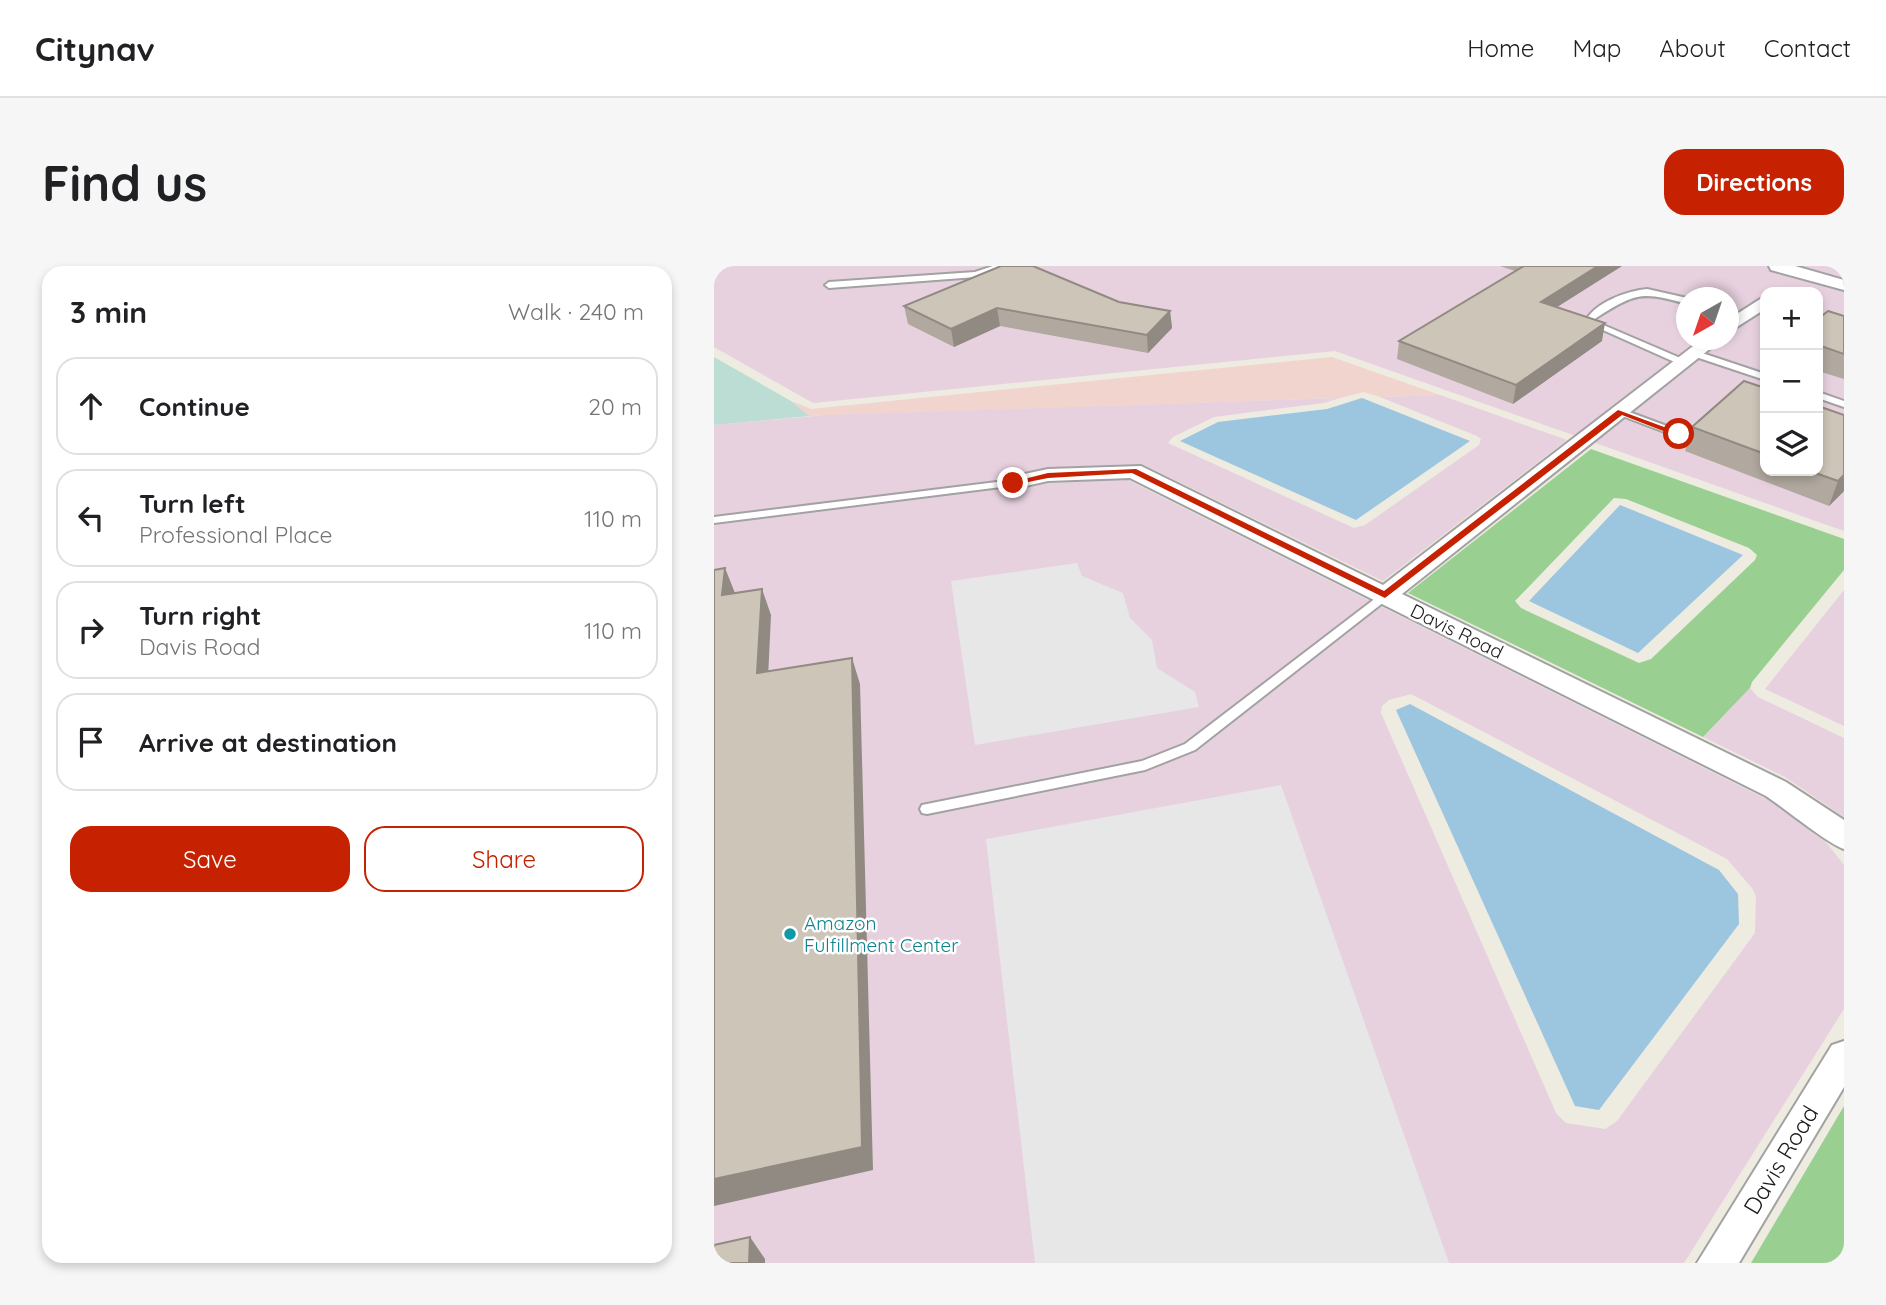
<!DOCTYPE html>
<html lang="en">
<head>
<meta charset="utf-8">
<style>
	:root { --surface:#fff; --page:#f6f6f6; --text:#202124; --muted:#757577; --line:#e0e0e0; --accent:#c62100 }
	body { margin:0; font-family:Quicksand,sans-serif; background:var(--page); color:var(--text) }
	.controls { position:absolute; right:21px; top:21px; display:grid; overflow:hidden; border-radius:14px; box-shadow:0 4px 10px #0003 }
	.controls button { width:63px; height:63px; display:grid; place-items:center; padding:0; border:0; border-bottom:2px solid var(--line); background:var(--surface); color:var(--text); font:35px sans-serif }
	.compass { position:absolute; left:962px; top:21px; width:63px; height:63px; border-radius:50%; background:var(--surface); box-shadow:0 4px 10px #0003; rotate:220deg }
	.stop { position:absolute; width:21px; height:21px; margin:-16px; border:5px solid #c62100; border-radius:50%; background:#fff }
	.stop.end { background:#c62100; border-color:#fff; box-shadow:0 2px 7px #0008 }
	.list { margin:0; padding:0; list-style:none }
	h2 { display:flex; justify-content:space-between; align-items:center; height:91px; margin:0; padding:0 28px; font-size:30px }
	h2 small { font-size:23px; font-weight:400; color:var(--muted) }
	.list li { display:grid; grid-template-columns:46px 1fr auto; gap:21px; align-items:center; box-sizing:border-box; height:98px; margin:0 14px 14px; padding:0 14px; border:2px solid var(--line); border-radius:21px }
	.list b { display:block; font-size:26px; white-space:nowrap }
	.list p { margin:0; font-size:23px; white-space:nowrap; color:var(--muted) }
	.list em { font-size:23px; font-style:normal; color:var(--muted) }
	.actions { display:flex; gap:14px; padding:21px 28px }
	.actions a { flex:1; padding:16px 0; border:2px solid var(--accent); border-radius:21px; text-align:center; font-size:24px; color:var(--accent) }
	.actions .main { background:var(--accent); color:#fff }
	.icon { flex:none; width:38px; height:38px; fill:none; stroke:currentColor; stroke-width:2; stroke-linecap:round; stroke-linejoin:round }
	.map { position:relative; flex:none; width:1130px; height:997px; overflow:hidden; border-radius:21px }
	header { display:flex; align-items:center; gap:42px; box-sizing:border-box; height:98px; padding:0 35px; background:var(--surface); border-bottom:2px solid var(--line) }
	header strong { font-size:33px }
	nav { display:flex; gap:38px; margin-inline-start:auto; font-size:24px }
	.intro { display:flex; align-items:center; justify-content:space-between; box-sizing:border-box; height:168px; padding:0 42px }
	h1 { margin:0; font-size:49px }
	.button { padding:18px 32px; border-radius:21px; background:var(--accent); color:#fff; font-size:24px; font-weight:700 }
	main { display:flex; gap:42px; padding:0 42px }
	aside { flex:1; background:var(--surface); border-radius:21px; box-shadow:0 4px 10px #0003 }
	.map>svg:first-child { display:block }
	.commercial { fill:#f0d4cd }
	.industrial { fill:#e7d1df; fill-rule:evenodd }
	.forest { fill:#99d091; fill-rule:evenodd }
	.wetland { fill:#bbddd3 }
	.parking { fill:#e7e7e7 }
	.water { fill:#9cc5df }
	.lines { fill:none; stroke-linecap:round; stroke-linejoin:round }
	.lane-casing { stroke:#a2a2a2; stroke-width:4 }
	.street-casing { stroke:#a2a2a2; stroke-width:4 }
	.lane { fill:#fff; fill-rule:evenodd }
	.street { fill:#fff; fill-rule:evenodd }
	.wall { fill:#b1a99f }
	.shaded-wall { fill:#908a82 }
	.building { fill:#cec5b9; stroke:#908a82; stroke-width:2 }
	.route { fill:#c62100 }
	.culture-dot { fill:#0f9aa8; stroke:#fff; stroke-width:2.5 }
	.labels { text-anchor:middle; stroke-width:5; stroke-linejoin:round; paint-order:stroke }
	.street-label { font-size:19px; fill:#1b1b1b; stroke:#fff }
	.culture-label { font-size:19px; fill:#0d838f; stroke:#fff; text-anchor:start }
	.near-street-label { font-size:23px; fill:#1b1b1b; stroke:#fff }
</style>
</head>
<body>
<header>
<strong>Citynav</strong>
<nav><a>Home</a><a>Map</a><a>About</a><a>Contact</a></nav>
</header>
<div class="intro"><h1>Find us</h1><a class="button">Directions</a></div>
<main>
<aside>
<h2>3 min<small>Walk · 240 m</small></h2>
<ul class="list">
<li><svg class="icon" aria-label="ahead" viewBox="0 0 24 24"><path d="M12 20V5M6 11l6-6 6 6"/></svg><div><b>Continue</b></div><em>20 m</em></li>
<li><svg class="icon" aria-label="left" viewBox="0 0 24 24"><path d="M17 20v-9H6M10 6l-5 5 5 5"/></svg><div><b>Turn left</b><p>Professional Place</p></div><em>110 m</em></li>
<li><svg class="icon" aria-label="right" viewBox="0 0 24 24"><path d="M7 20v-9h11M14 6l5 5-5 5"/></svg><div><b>Turn right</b><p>Davis Road</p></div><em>110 m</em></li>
<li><svg class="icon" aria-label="arrive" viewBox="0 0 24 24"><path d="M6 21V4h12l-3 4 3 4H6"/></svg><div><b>Arrive at destination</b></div></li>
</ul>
<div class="actions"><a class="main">Save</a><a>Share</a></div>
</aside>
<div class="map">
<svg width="1130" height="997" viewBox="0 0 1130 997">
	<rect width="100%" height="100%" fill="#eeebe0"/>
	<path class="commercial" d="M618 91 726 129 666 131 650 126 626 132 95 150 77 135 97 143Z"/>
	<path class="industrial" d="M0 0H1130V265L621 85 99 137 0 81ZM1051 26H1104V205H1051ZM973 32H1015V74H973Z
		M726 129 853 174 669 315 430 199 332 202 282 213 286 228 335 217 412 213 1052 533 1108 571 1130 599V743L970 997H0V159L112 149 626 132 610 137 500 151 459 171 454 177 640 262 651 259 765 179 767 173 763 170 666 131ZM697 428 1013 593 1038 622 1042 630 1041 667 903 855 891 863 852 857 842 847 667 447 668 440 675 434Z
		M1130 324V460L1051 423Z
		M1036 422 1044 431 1130 472V551L1071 511 989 471Z"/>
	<path class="forest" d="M877 183 1130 273V304L1038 416 1036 422 989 471 694 327ZM900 232 912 233 1035 282 1043 289 1041 294 937 393 925 397 807 342 801 335Z
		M1130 840V997H1037Z"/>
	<path class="wetland" d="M0 91 77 135 95 150 0 159Z"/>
	<path class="parking" d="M363 297 368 310 409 327 416 352 438 374 443 402 481 426 485 441 261 479 237 315Z
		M567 519 735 997H321L272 573Z"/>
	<path class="water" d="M648 132 756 175 642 254 466 175 504 156 613 143Z
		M906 239 1029 289 924 387 815 335Z
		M696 438 1005 604 1024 628 1025 658 885 844 861 840 682 444Z"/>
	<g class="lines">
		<g class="lane-casing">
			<path id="lane" d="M279 0H292L262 11 115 22 111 19 115 16 261 6Z
				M933 23 973 32V38C927 25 922 27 882 52L880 55 971 94V98H965L871 56C880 37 912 25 933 23Z
				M976 85H982L1051 108V114L976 89Z
				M1104 126 1130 135V141L1104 132Z
				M907 143 969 166 970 168 961 170 903 148 902 146Z
				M299 214 303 215V219L0 257V251Z
				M671 325 675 326 677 329 675 332 481 484 431 504 213 548 208 547 206 543 208 539 428 495 471 478Z"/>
		</g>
		<g class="street-casing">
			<path id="street" d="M1055 0H1081L1130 14V24L1057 4Z
				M1051 30V43L1015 66V53Z
				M987 74H1007L688 328 1072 516 1130 554V583C1114 578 1070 542 1052 530L416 212 334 215 299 223 288 217 291 212 334 203 427 200 669 319Z
				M1130 775V821L1025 997H983L1118 779Z"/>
		</g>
		<use href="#lane" class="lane"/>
		<use href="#street" class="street"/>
	</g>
	<path class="wall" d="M786 0H908L843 41 888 75 799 138 683 93 685 75 801 5Z
		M405 36 456 45 458 62 434 87 286 60 240 81 194 58 190 40Z
		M1130 50V113L1104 105V53Z
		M1051 122V205H1104V140L1130 225 1115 240 971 185 978 161Z"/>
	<path class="shaded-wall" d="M884 0H908L824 53 827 36Z
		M283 42 286 60 240 81 237 63Z
		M456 45 458 62 434 87 433 69Z
		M891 57 888 75 799 138 802 119Z
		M1130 209V225L1115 240 1124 215Z
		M11 302 21 327 8 329Z
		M48 323 57 349 53 433 43 407Z
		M138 392 146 418 159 904 0 940V913Z
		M36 971 51 993V997H35Z"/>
	<path class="building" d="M287 0H319L405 36 456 45 433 69 283 42 237 63 190 40Z
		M810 0H884L827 36 891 57 802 119 685 75Z
		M1114 45 1130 50V88L1104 79V53Z
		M1030 115 1051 122V188L978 161Z
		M1104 140 1130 149V209L1124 215 1096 205H1104Z
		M11 302 8 329 48 323 43 407 138 392 148 881 0 913V304Z
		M36 971 35 997H0V979Z"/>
	<path class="route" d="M904 144 969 168 962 170 908 149 671 332 418 207 334 212 299 219 294 217 334 207 422 203 670 325Z"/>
	<circle class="culture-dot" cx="76" cy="668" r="7"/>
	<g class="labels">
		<g class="street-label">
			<text transform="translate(743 365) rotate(26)" y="7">Davis Road</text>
		</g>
		<g class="culture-label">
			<text x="90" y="664">Amazon<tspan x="90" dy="22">Fulfillment Center</tspan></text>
		</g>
		<g class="near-street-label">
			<text transform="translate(1067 894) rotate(-59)" y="8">Davis Road</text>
		</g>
	</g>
</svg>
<div class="controls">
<button>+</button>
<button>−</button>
<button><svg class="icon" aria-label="layers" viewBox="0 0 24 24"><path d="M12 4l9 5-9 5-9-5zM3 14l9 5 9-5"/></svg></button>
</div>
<svg class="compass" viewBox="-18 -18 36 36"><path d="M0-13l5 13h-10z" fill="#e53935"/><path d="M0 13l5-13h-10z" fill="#757577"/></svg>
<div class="stop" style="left:965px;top:168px"></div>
<div class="stop end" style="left:299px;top:217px"></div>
</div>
</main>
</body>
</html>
